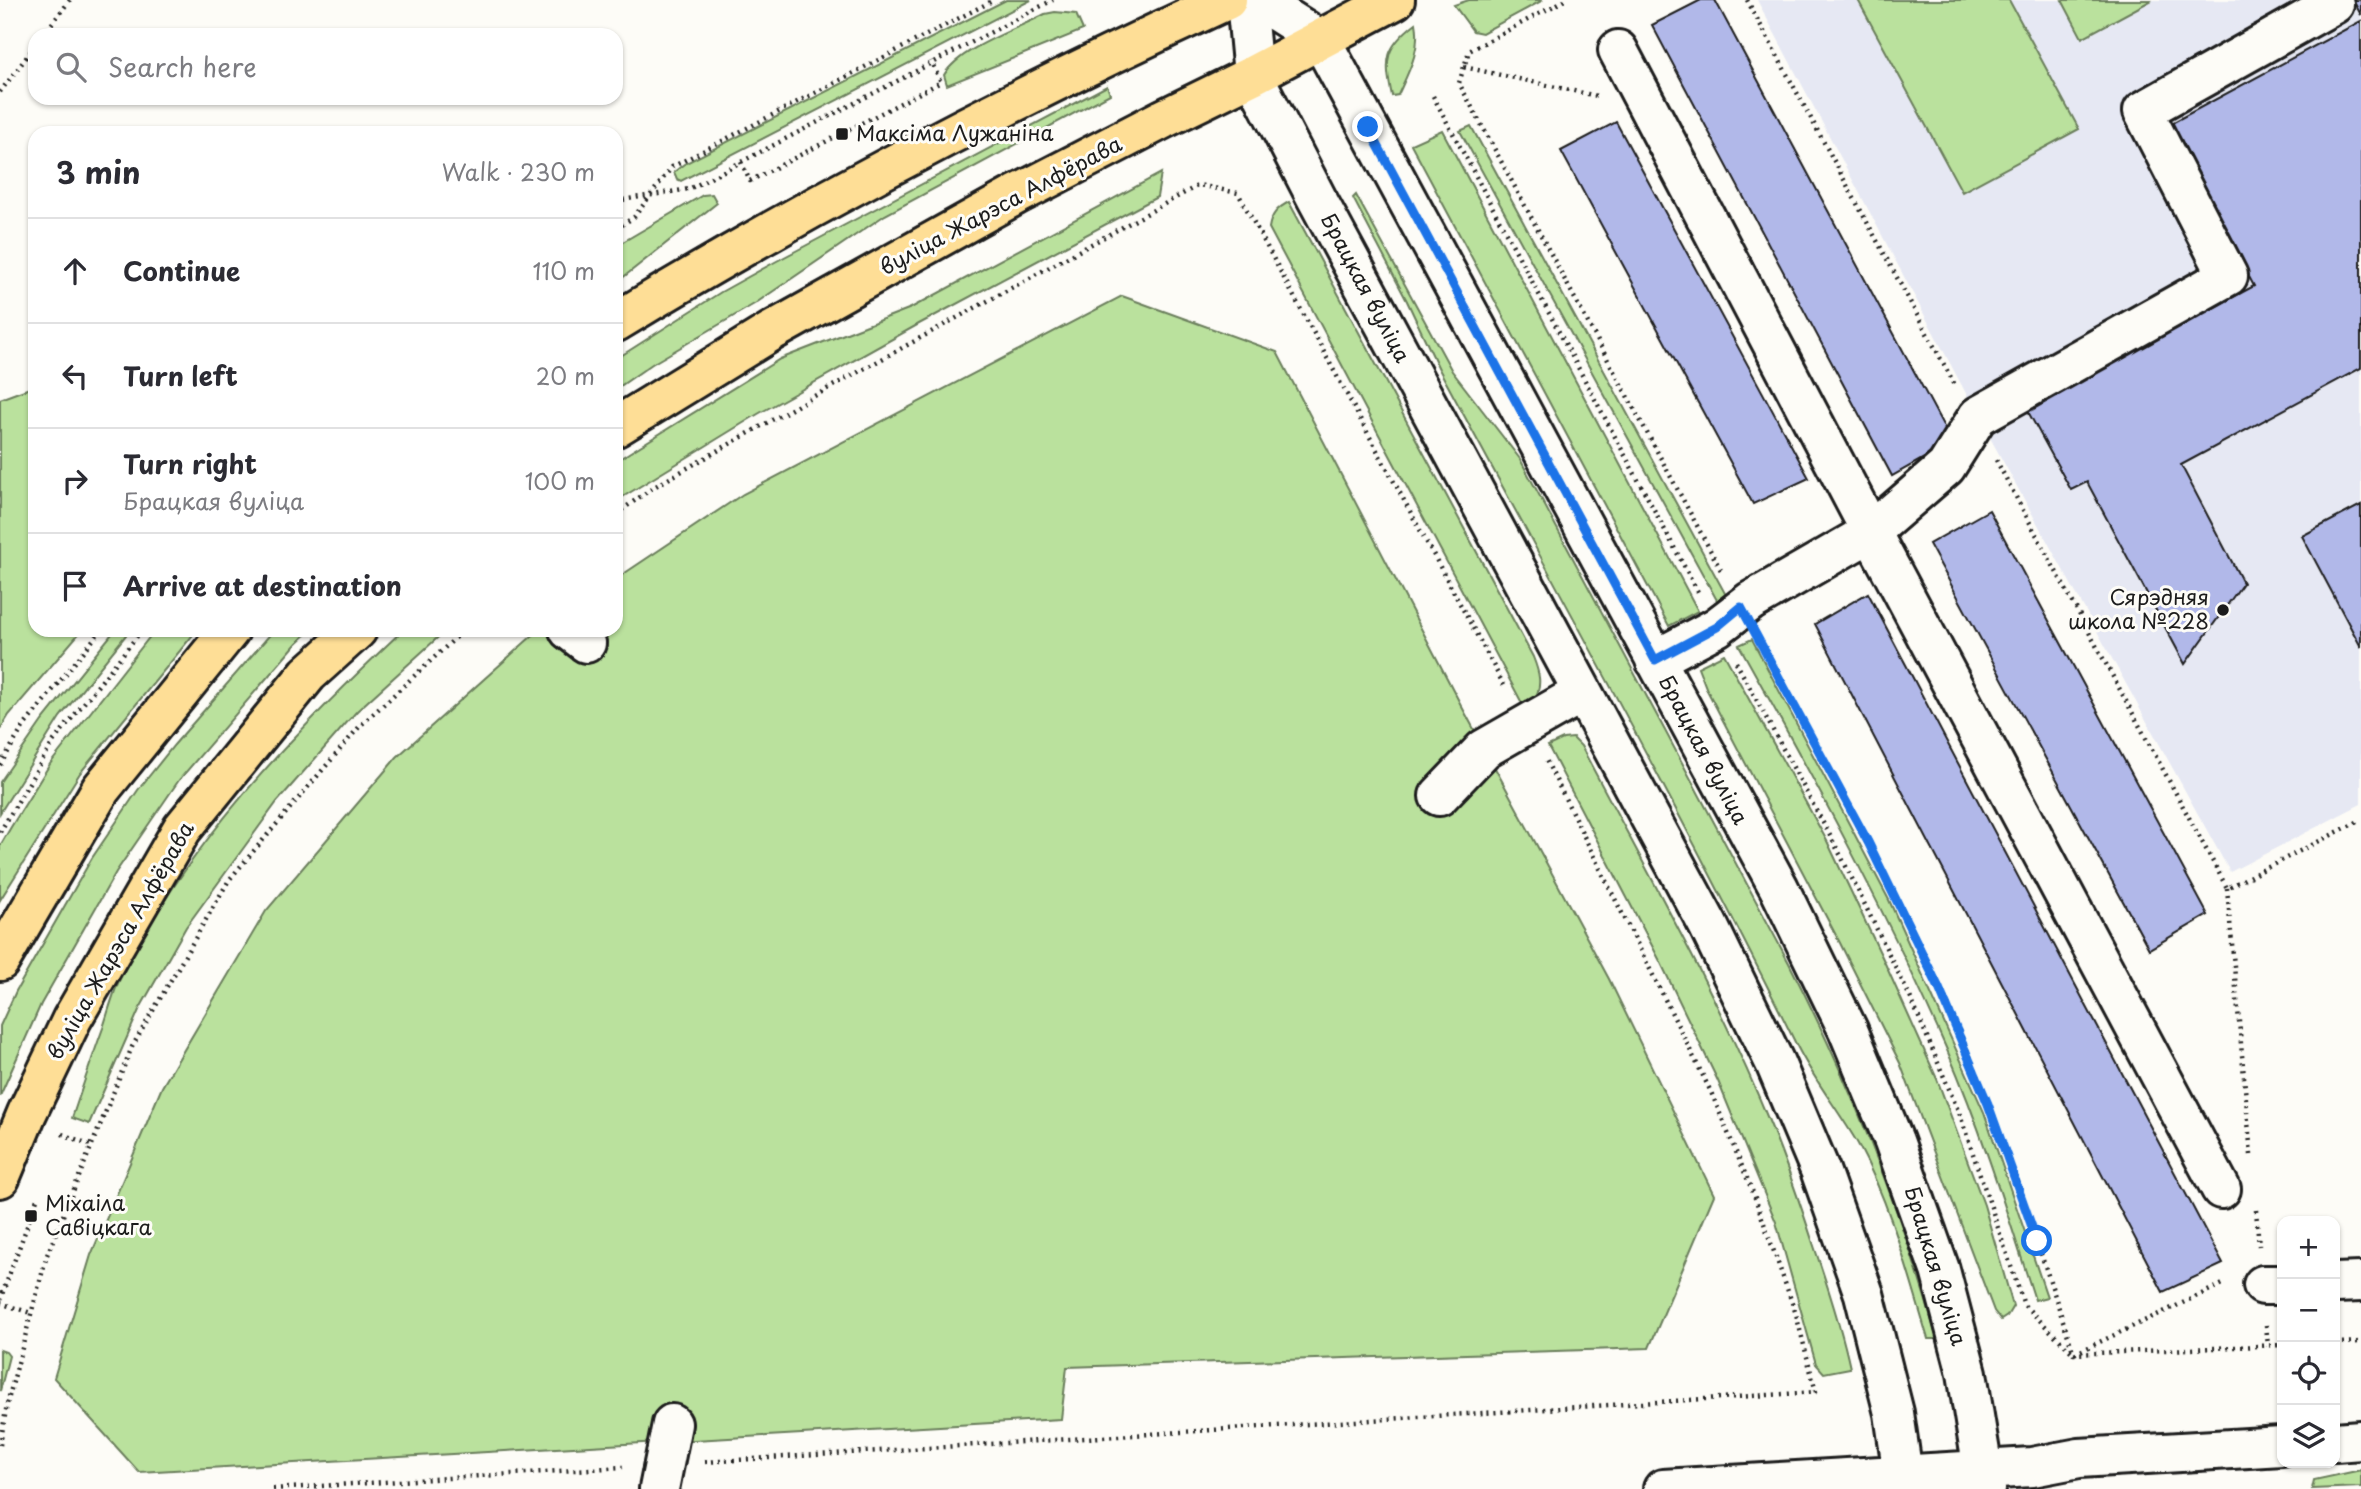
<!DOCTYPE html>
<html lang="en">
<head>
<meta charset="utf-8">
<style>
	:root { --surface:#fff; --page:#f7f7f7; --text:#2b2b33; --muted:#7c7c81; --line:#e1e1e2 }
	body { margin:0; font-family:"Playpen Sans",sans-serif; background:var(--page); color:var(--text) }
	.controls { position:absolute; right:21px; bottom:21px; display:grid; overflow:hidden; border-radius:14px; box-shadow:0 2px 5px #0004 }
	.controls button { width:63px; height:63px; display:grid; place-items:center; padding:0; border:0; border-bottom:2px solid var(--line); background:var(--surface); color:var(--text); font:35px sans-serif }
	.stop { position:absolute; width:21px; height:21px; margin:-16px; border:5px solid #1a73e8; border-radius:50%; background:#fff }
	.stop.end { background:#1a73e8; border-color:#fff; box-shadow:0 2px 7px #0008 }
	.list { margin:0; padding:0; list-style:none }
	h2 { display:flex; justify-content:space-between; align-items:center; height:91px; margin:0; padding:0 28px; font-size:30px }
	h2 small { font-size:23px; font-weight:400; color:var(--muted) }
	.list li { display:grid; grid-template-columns:46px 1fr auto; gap:21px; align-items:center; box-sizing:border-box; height:105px; padding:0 28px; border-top:2px solid var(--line) }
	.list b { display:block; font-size:26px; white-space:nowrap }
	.list p { margin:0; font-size:23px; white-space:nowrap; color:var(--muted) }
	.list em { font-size:23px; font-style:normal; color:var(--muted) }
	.icon { flex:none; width:38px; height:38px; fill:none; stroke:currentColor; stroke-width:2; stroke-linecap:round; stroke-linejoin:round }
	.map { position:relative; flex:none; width:2361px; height:1489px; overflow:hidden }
	.search { position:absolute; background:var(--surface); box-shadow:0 2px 5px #0004; left:28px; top:28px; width:595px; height:77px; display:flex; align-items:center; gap:18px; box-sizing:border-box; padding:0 24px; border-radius:21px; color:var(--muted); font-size:26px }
	.panel { position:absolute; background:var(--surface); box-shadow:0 2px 5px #0004; left:28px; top:126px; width:595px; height:511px; border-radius:21px }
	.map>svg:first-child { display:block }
	.built { fill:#e6e8f3 }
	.green { fill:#bae19d; stroke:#6b7e5c; stroke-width:2 }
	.building { fill:#b1b8e9; stroke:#1c1c1c; stroke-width:2 }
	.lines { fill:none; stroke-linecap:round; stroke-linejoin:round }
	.minor-casing { stroke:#1c1c1c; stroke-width:44 }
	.major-casing { stroke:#1c1c1c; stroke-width:44 }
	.path { stroke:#1c1c1c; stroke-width:4.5; stroke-dasharray:2 5; stroke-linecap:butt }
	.minor { stroke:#fdfcf7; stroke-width:38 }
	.major { stroke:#fede96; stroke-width:38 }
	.route { stroke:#1a73e8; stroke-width:9 }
	.poi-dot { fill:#1c1c1c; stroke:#fdfcf7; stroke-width:2.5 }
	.labels { text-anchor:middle; stroke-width:6; stroke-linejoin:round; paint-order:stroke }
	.poi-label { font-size:21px; fill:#1c1c1c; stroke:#fdfcf7; text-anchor:start }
	.street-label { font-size:21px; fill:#1c1c1c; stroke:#fdfcf7 }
</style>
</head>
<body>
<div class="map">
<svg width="2361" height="1489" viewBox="0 0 2361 1489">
	<rect width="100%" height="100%" fill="#fdfcf7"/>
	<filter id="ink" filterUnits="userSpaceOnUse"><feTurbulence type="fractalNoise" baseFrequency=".0143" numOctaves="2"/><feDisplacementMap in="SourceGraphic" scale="14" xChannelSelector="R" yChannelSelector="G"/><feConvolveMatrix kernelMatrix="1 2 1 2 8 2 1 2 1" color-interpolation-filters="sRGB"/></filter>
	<g filter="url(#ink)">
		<path class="built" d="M1757 0H2361V804L2230 872 1978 416Z"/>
		<path class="green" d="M1006 0H1031L681 181 677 179 674 172 684 164Z
			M1469 0H1543L1482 33 1473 31 1454 5Z
			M1858 0H2009L2079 129 1962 192Z
			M2062 0H2152L2082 38Z
			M1055 12 1076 14 1083 30 947 85 944 75C960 48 1017 29 1045 14Z
			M1416 23C1421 50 1409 71 1398 95L1392 96C1384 59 1385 47 1416 23Z
			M1107 86 1110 94 885 215 756 303 652 364 616 389V359L721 292 775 262Z
			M1471 126 1727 597 1719 604 1460 131Z
			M1442 130 1698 611 1669 626 1411 144Z
			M1161 173 1157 197 919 324 758 414 616 501V461L780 359 911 308Z
			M712 194 717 203 616 283V246L703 195Z
			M1356 195 1452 371 1520 459 1789 963C1850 1083 1901 1209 1937 1339H1928C1908 1273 1891 1205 1858 1144 1839 1111 1814 1080 1797 1046 1684 817 1560 594 1439 369L1407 301 1353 198Z
			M1289 202 1533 657C1539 672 1543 685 1534 700L1523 705 1269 228C1271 215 1277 208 1289 202Z
			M1122 296 1277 352 1462 707 1609 979 1714 1195 1649 1348 1067 1367 1061 1419 139 1472 54 1378 91 1255 162 1087 266 911 397 757 532 636 541 630H616V579L743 494Z
			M35 386V630H82L9 715 0 730V399Z
			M115 630H130L60 717 0 813V782L42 721Z
			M155 630H197L80 773 0 900V846L11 827 50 764Z
			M274 630H311L296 644 179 780 116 872 41 1004 0 1096V1026L16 991 92 858 138 790 174 745Z
			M403 630H446L357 711 277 802 186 927 139 1010 89 1124 72 1118C82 1088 92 1058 103 1028 108 1013 112 997 118 983 185 845 293 733 403 630Z
			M1752 639 1889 900 1984 1112 2047 1297 2035 1300C2008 1216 1982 1131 1947 1050 1886 911 1813 777 1739 645Z
			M1724 654 1827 841 1883 959 1937 1079 1984 1205 2013 1306 2007 1316 2001 1320 1994 1311 1900 1063 1840 943 1707 690 1698 667Z
			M1573 738 1581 746C1647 871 1718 996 1771 1126 1787 1165 1801 1206 1814 1246 1828 1287 1841 1326 1850 1368L1824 1373 1816 1364 1776 1222 1718 1081 1660 961 1548 746 1563 739Z
			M0 1350 6 1352 9 1356 0 1391Z
			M2361 1470V1487L2312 1489 2314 1480Z"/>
		<path class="building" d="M1701 0H1715L1952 442 1892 476 1652 25Z
			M2353 0H2361V15Z
			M2361 21V368L2181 465 2243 583 2185 664 2087 482 2071 490 2026 408 2254 286 2168 125Z
			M1616 122 1809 478 1753 504 1561 151Z
			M2361 505V647L2302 536Z
			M1989 510 2208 915 2149 949 1929 544Z
			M1868 593 2223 1264 2163 1292 1815 624Z"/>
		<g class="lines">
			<g class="minor-casing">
				<path id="minor" d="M1246 0 1253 75 1317 199 1708 925 1775 1063 1820 1170 1864 1294 1894 1413 1905 1489
					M1258 0 1321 40 1779 888 1848 1030 1894 1141 1940 1270 1967 1373 1986 1489
					M1618 50 1871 532 1946 467 1978 416 2228 276 2143 111 2334 4
					M569 630 586 643
					M1655 660 1717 627 1751 601 1871 532 2221 1189
					M1439 796 1484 749 1582 693
					M2335 1283 2361 1282
					M2263 1285H2282
					M2335 1442 2361 1440
					M659 1489 672 1424
					M1663 1489 2032 1467 2079 1458 2282 1446"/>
			</g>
			<g class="major-casing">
				<path id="major" d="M616 322C813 202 1018 96 1227 0
					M616 427 772 331 1016 195 1163 119 1253 75 1395 0
					M0 961 101 789 230 630
					M0 1178 27 1113 72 1019 182 829 308 674 357 630"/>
			</g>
			<path class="path" d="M1565 0 1469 51 1459 83 1723 574
				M1747 0 1955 385
				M43 35 70 0
				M1464 67 1597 96
				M0 92 35 46
				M1433 96 1698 592
				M741 162 750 181 941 82 931 61
				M616 201 689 189 1053 0
				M616 229 634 217 672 167 994 0
				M1996 460 2227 888 2361 820
				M616 514 654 487 809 399 1199 185 1238 193 1506 689
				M1761 644C1822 757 1884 870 1939 987 1994 1105 2033 1230 2074 1354L2282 1345
				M1736 662 1841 856 1912 1001 1960 1115 2024 1305 2074 1354 2225 1283
				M0 765 24 726 101 630
				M0 832 53 742 142 630
				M2227 888 2251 1155
				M62 1134 91 1145
				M2256 1210 2259 1246
				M0 1300 37 1199
				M0 1303 31 1313
				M2266 1325 2268 1346
				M2335 1343 2361 1342
				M0 1445 7 1404 47 1255 132 1047 229 880 360 726 464 630
				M705 1462 1816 1392 1796 1314 1754 1195 1711 1092 1545 758
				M273 1489 623 1467"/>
			<use href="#minor" class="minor"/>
			<use href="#major" class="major"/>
		</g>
	</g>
	<g class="lines" filter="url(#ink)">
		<path class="route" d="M1368 127 1655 660 1717 627 1741 607 1868 842 1939 988 1988 1104 2037 1241"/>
	</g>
	<g class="poi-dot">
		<rect x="835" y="127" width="14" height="14" rx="3.5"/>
		<circle cx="2223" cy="610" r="7"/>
		<rect x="24" y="1209" width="14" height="14" rx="3.5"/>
	</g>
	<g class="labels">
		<g class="poi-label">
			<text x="856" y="141">Максіма Лужаніна</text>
			<text x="2209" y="605" text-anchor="end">Сярэдняя<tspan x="2209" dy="24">школа №228</tspan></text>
			<text x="45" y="1211">Міхаіла<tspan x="45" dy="24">Савіцкага</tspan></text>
		</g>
		<g class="street-label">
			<text transform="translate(1001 206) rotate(-28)" y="7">вуліца Жарэса Алфёрава</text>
			<text transform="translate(1365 288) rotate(62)" y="7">Брацкая вуліца</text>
			<text transform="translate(1703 750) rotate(62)" y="7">Брацкая вуліца</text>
			<text transform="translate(121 941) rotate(-60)" y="7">вуліца Жарэса Алфёрава</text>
			<text transform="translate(1935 1266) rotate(73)" y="7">Брацкая вуліца</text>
		</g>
	</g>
</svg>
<div class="controls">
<button>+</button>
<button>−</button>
<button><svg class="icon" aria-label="locate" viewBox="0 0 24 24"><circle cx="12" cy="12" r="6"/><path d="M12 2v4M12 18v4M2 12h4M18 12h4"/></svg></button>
<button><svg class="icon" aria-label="layers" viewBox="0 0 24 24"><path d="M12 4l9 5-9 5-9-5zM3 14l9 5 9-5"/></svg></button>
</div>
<div class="stop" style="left:2037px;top:1241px"></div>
<div class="stop end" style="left:1368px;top:127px"></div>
<div class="search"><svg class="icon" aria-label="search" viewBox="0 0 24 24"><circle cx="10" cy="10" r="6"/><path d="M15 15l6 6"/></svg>Search here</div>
<section class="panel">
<h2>3 min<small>Walk · 230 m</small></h2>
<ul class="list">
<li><svg class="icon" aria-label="ahead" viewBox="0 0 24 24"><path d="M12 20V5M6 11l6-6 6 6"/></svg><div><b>Continue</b></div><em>110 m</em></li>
<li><svg class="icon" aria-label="left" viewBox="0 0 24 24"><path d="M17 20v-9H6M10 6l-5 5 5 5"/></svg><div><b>Turn left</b></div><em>20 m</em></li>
<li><svg class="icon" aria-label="right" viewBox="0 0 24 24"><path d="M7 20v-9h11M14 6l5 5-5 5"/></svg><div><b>Turn right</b><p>Брацкая вуліца</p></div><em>100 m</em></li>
<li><svg class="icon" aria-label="arrive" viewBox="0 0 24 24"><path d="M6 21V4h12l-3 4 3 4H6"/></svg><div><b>Arrive at destination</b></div></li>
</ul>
</section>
</div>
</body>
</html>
